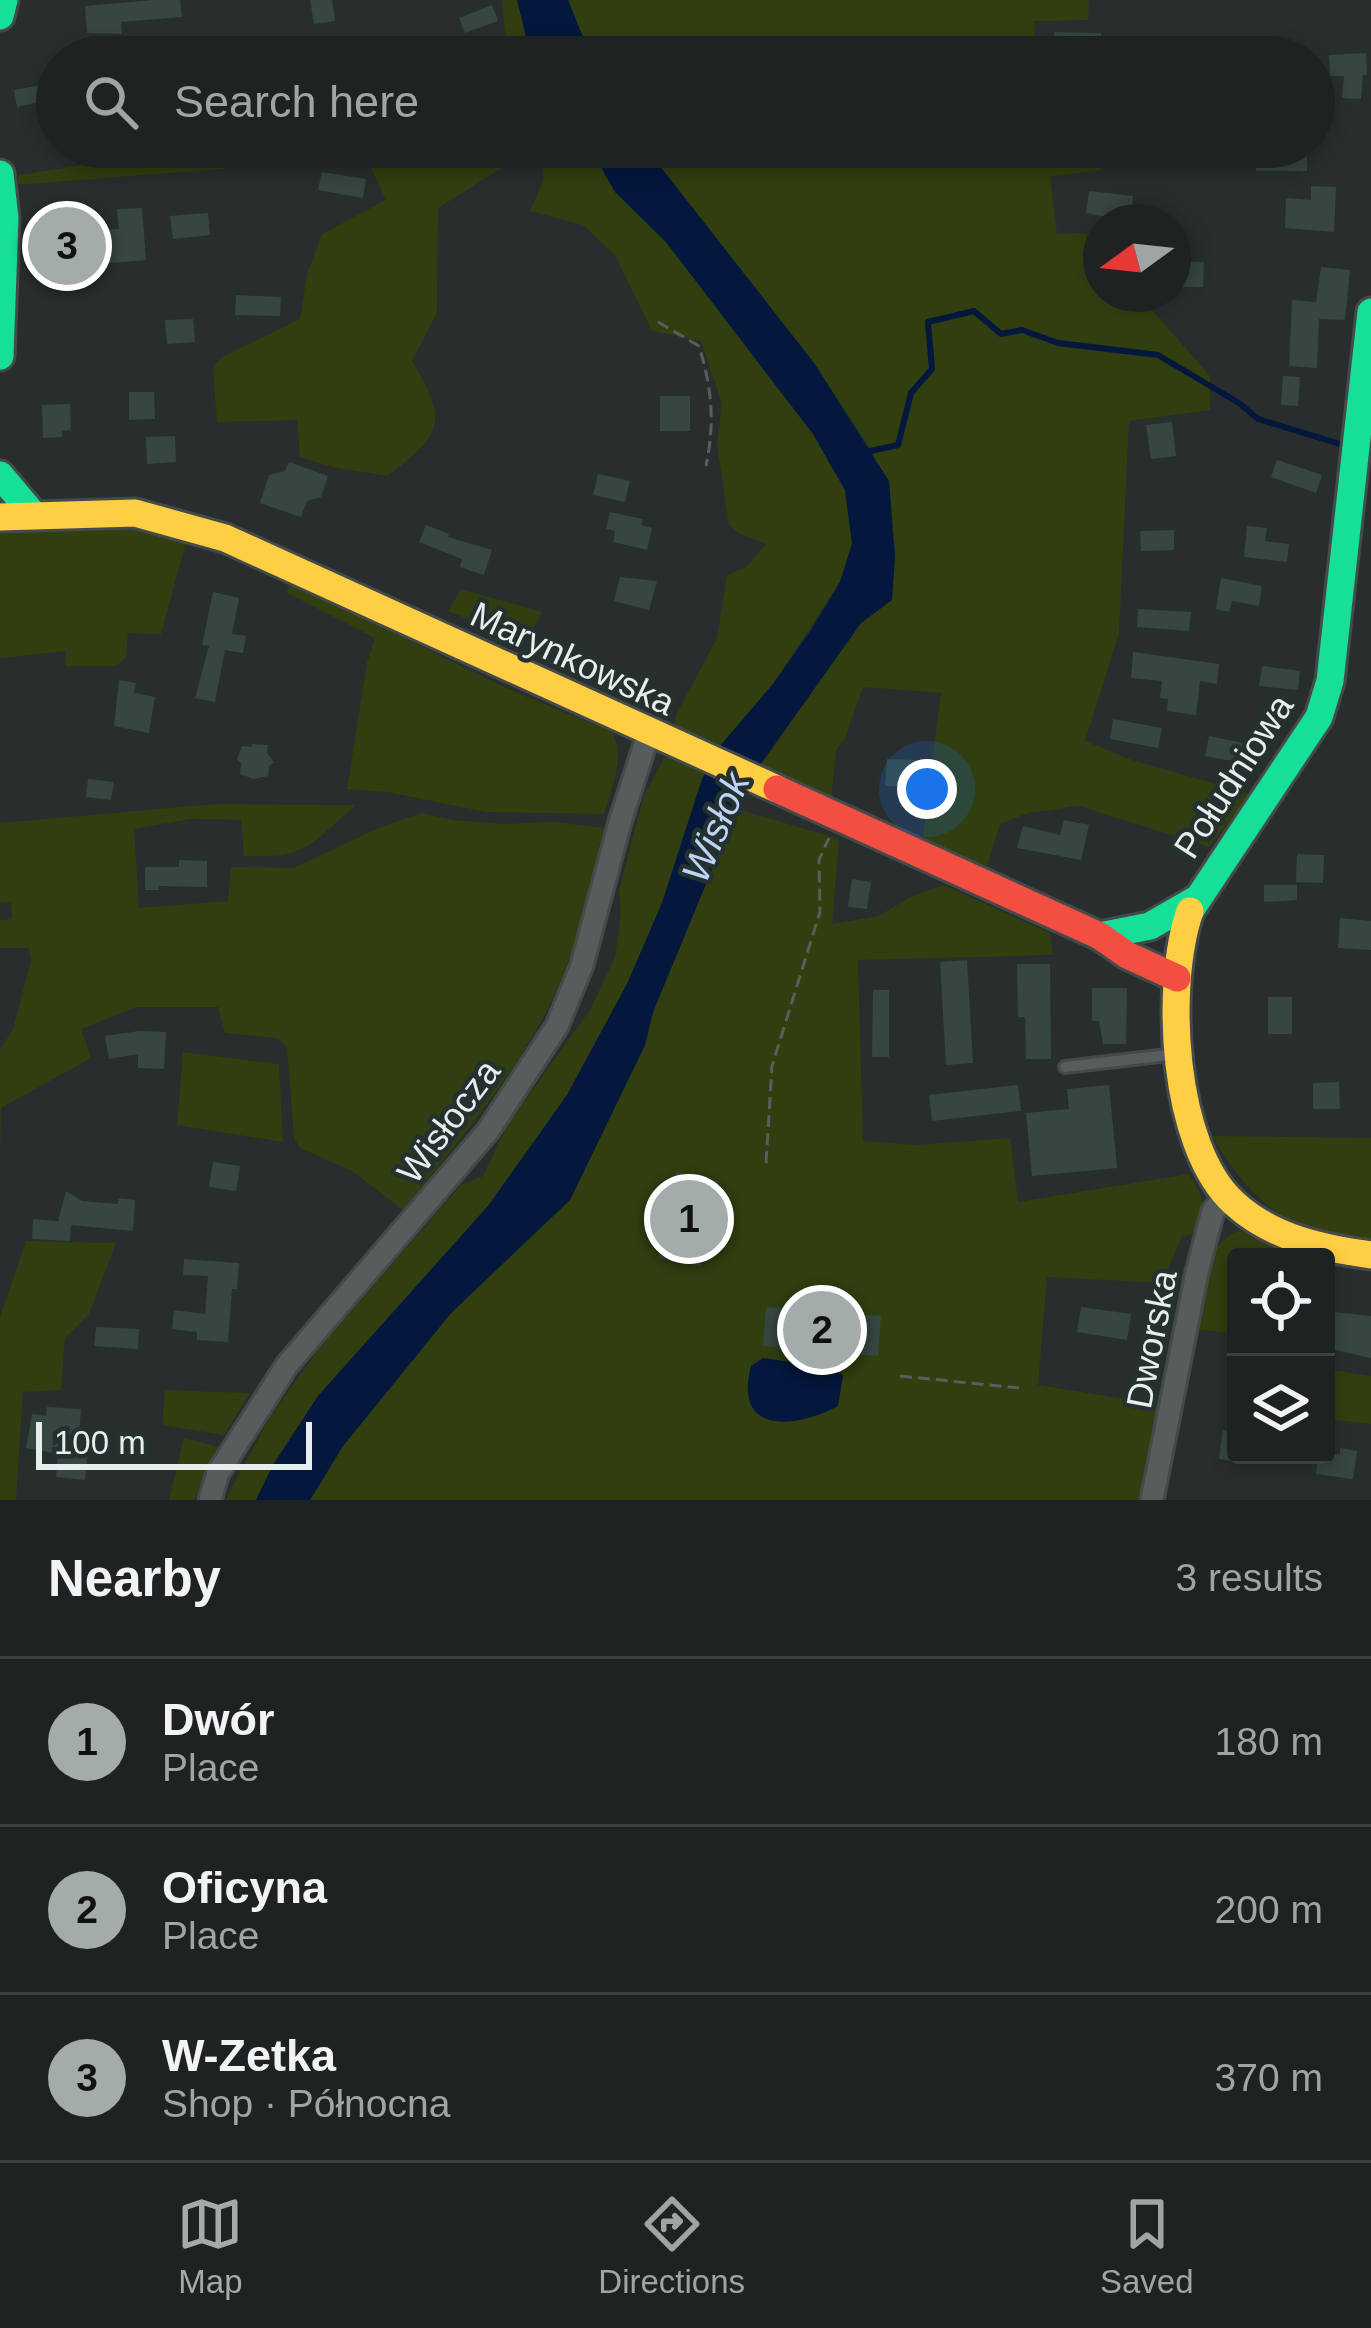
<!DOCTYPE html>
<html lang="en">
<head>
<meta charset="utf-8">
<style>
	:root { --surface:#1e2222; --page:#262a2a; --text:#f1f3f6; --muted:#a1a4a5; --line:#3c3f40; --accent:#a4abab }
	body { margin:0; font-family:Arial,sans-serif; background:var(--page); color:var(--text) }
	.controls { position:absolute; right:36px; bottom:36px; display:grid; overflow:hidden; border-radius:12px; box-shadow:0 6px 18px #0003 }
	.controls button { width:108px; height:108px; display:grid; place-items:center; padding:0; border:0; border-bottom:3px solid var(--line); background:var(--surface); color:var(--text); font:60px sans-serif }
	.compass { position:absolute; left:1083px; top:204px; width:108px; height:108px; border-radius:50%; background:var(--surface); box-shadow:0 6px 18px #0003; rotate:255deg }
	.scale { position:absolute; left:36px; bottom:30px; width:276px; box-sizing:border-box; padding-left:12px; border:6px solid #e7efee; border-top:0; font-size:33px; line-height:42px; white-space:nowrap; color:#e7efee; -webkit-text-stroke:9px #253130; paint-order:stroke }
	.you { position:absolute; left:927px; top:789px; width:42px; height:42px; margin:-30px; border:9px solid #fff; border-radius:50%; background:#1a73e8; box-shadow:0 0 0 18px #1a73e833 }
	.badge { display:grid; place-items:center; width:78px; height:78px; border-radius:50%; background:var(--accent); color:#111; font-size:39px; font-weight:700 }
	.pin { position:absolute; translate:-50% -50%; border:6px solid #fff; box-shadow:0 3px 12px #0006 }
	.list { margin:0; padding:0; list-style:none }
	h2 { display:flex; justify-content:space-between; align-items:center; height:156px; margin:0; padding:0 48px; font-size:51px }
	h2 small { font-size:39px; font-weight:400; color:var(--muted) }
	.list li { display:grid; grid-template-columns:78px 1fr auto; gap:36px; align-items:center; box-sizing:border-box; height:168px; padding:0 48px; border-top:3px solid var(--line) }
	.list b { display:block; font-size:45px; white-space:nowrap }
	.list p { margin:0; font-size:39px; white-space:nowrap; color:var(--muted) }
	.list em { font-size:39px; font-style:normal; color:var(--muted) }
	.icon { flex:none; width:66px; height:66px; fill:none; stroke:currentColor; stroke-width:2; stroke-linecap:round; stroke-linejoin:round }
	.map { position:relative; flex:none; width:1371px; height:1500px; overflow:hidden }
	.search { position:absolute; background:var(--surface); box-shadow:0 6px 18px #0003; left:36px; right:36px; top:36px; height:132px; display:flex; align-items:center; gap:30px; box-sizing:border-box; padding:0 42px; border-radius:66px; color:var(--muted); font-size:45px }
	.sheet { height:660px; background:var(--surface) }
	nav { display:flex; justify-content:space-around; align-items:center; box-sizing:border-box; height:168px; border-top:3px solid var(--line); background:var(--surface); font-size:33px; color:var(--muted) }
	nav a { display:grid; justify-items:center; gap:6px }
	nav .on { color:var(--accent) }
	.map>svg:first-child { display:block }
	.green { fill:#303e10 }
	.water { fill:#04173c }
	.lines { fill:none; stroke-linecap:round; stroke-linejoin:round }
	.stream { stroke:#04173c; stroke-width:6 }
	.building { fill:#364640 }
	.lane-casing { stroke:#444949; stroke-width:16 }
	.street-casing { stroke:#444949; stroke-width:27 }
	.fast-casing { stroke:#444949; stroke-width:33 }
	.slow-casing { stroke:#444949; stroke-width:33 }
	.jam-casing { stroke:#444949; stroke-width:33 }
	.path { stroke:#595d5d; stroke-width:3; stroke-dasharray:12 6; stroke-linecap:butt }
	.lane { stroke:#575c5c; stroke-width:10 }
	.street { stroke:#575c5c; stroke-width:21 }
	.fast { stroke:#16e098; stroke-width:27 }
	.slow { stroke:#ffcf43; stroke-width:27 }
	.jam { stroke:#f24e42; stroke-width:27 }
	.labels { text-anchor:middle; stroke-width:9; stroke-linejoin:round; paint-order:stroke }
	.street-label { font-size:36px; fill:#e7efee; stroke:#253130 }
	.water-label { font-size:39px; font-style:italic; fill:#bdd4f6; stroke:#253130 }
</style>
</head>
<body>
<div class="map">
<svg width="1371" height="1500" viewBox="0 0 1371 1500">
	<rect width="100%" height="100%" fill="#282e2e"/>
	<path class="green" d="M502 0H517L531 57H513L507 49Z
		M568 0H1089L1088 20 1034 21 1037 57H591Z
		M361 147 511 150 505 166 438 208 437 313 412 361C448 422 444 432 388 476L332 467 300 457 297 420 217 422 213 367 222 357 300 319 307 274 322 234 386 200Z
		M544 147H590L615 192 666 242 813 434 845 490 852 543 840 582 773 684 720 746 675 727V717L717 638 727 575 746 567 766 544 740 534 729 525 717 444 722 404 701 341 652 331 615 255 583 225 530 211 543 181Z
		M645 147H1102L1100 170 1050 177 1057 234 1085 233 1101 252V294H1138L1210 376V410L1129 421 1119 633 1085 741 1132 760 1251 794 1209 847 1079 806 1028 813 1000 824 987 866 922 843 941 693 863 687 845 738 836 750 831 800 760 766 861 623 892 599 873 453 814 363Z
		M192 148 194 154 232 150 233 168 14 185 19 175Z
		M80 528 144 530 186 542 161 634 128 633 126 657 116 666H65L66 651 0 658V532Z
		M290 581 508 689 613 732C625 759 612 786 604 814L486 812 388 792 347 789 367 663 375 638 287 593Z
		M461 589 542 612 525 643 448 611Z
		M665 756 706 772 662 903 627 984 567 1095 488 1206 318 1396 273 1465 256 1500H225L270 1417 320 1347 461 1185 483 1176 508 1124 590 1010 615 957 621 914 619 891 643 798Z
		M215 804 356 805C310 844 308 859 244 856L241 820 191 819 134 829 139 908 228 901 231 867 294 868 376 829 421 813 453 820 501 824 553 822 604 828C593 869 585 913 571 954 539 1049 465 1133 403 1210L352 1171 300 1148 294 1138 287 1047 277 1038 225 1033 218 1007H136L81 1029 91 1058 1 1108 0 1158V1049L13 1030 31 960 28 948H0V920L12 919 11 902 0 903V823Z
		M737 809 839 839 832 924 879 916 910 897 944 885 1050 933 1053 955 858 960 863 1141 915 1145 1010 1138 1018 1202 1189 1174C1204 1196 1207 1208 1195 1233L1182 1236 1162 1283 1047 1277 1038 1385 1162 1405 1142 1500H310L343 1446 451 1313 570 1200 645 1045 653 1012Z
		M183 1052 279 1064 283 1142 177 1125Z
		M1212 1136 1371 1138V1239C1291 1239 1250 1200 1212 1136Z
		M1240 1230 1297 1257H1236V1334L1194 1329C1202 1295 1203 1243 1240 1230Z
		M26 1241 116 1243 89 1314 65 1338 61 1390 23 1392 16 1500H0V1317Z
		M1326 1369 1371 1376V1424L1326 1419Z
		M165 1390 250 1393 224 1435 162 1425Z
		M184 1438 219 1447 194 1500H169Z"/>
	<path class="water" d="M517 0H568L591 57H531Z
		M590 147H645L814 363 889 481 895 556 892 600 861 623 762 762 737 809 653 1012 645 1045 570 1200 451 1313 343 1446 310 1500H256L273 1465 318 1396 488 1206 567 1095 627 984 662 903 702 779 720 746 773 684 811 630 840 582 852 544 845 490 813 434 666 242 615 192Z
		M763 1358 835 1368 843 1376 838 1406C795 1429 733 1435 751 1366Z"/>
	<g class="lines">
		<path class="stream" d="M866 452 898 445 911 393 932 369 928 322 974 311 1001 334 1022 330 1058 343 1158 355 1239 403 1258 419 1340 444"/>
	</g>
	<path class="building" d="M153 0H180L182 17 121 22 122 34 87 33 85 6Z
		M310 0H332L335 21 314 24Z
		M492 5 498 21 465 33 459 18Z
		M1054 32 1101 33V50H1053Z
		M1366 53 1367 75H1363L1361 99 1342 98 1344 76H1330L1329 55Z
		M42 85 45 101 17 107 14 90Z
		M1307 147V171H1256V149Z
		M322 172 366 179 363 198 318 190Z
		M1311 186 1336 187 1334 232 1285 228 1286 198 1311 200Z
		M1089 191 1133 196 1131 222 1086 213Z
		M142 208 146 260 54 268 55 231 119 229 117 209Z
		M208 213 210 235 173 239 170 216Z
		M1180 262H1204L1203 287H1179Z
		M1321 267 1350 270 1345 320 1319 319 1317 368 1289 366 1292 300 1316 302Z
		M236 295 281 297 280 316 235 315Z
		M193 319 195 342 167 344 165 320Z
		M1283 376 1300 377 1298 406 1281 405Z
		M129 392H154L155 419 129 420Z
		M660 396H690V431H660Z
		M70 404 71 430 62 431V437L43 438 42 405Z
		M1172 422 1176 456 1151 459 1146 425Z
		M175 436 176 462 147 464 146 437Z
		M1277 460 1322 475 1316 493 1271 477Z
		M289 462 328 476 321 497 307 501 301 517 260 503 269 475 285 471Z
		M598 474 630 481 625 502 593 495Z
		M610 512 643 519 641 525 652 528 647 550 613 542 615 531 606 529Z
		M426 525 449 534 448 537 492 550 484 575 460 567 462 559 419 542Z
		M1247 526 1267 528 1265 541 1289 544 1287 562 1244 557Z
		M1174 530V550L1141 551 1140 531Z
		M620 577 657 581 649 610 614 601Z
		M1221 578 1262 586 1259 606 1232 601 1229 612 1216 609Z
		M213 592 239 598 232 634 246 636 243 653 225 650 215 702 195 698 209 646 202 645Z
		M1138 609 1191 612 1189 631 1137 627Z
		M1133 652 1219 664 1217 684 1200 681 1196 715 1167 711 1168 699 1160 698 1162 681 1131 678Z
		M1262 666 1300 671 1298 690 1259 686Z
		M119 680 136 683 134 693 155 697 149 733 114 726Z
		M1113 719 1162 728 1158 748 1110 739Z
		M1209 736 1253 745 1249 764 1205 756Z
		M252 744 268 745 267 753 274 762 269 766 268 776 254 779 240 774 241 763 237 759 242 746 252 747Z
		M887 759 917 760 916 787 885 786Z
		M88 779 114 782 111 800 86 797Z
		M1064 820 1089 825 1081 860 1017 848 1023 826 1060 835Z
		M1297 854 1324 855 1323 883 1296 882Z
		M179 860 207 861V887L159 886V890H145V867H179Z
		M852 879 871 882 867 909 848 907Z
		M1264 885H1297V900L1264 902Z
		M1340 918 1371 921V950L1338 948Z
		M967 960 973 1063 946 1065 940 962Z
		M1017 964H1050L1051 1059H1026L1025 1017H1018Z
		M1092 988H1127L1126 1044H1103L1099 1021H1092Z
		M873 990H889V1057H872Z
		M1268 997H1292V1034H1268Z
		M139 1031 166 1032 164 1069 138 1068V1054L109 1059 105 1036Z
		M1339 1082 1340 1109H1313V1083Z
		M1018 1085 1021 1111 932 1121 929 1095Z
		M1109 1085 1117 1168 1032 1176 1026 1113 1069 1109 1067 1089Z
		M213 1162 240 1166 236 1191 209 1187Z
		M676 1172 718 1181 701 1266 659 1258Z
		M66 1191 82 1201 118 1204V1198L135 1200 133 1231 71 1225 70 1241 32 1239 33 1219 58 1221Z
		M184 1259 239 1263 237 1289H232L228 1342 197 1340V1332L172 1329 174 1310 205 1314 208 1276 183 1275Z
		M814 1303 830 1304 829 1312 881 1316 878 1356 849 1353V1348L793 1343V1348L763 1346 766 1307 813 1311Z
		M1081 1307 1131 1314 1127 1340 1077 1332Z
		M1333 1312 1371 1316V1358L1326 1348Z
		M96 1327 139 1329 138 1349 94 1346Z
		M47 1407 81 1409 78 1449 88 1450 85 1480 56 1477 58 1454 26 1448 32 1414 46 1416Z
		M1223 1430 1236 1432V1462L1219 1459Z
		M1340 1448 1357 1451 1353 1479 1316 1474 1318 1455 1340 1454Z"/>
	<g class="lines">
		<g class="lane-casing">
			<path id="lane" d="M1065 1067 1176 1054"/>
		</g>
		<g class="street-casing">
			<path id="street" d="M210 1500 218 1473 287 1365 488 1131 557 1026 582 965 620 822 649 732
				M1152 1500 1197 1272 1213 1211 1226 1196"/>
		</g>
		<g class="fast-casing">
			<path id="fast" d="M0 16 4 0
				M0 174 5 218 0 356
				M0 475 32 513
				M1190 911 1319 717 1330 681 1371 312
				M1100 936 1150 926 1195 900"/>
		</g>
		<g class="slow-casing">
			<path id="slow" d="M0 517 135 513 225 538 777 789
				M1190 911C1164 986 1172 1147 1234 1203 1272 1238 1322 1248 1371 1255"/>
		</g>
		<g class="jam-casing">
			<path id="jam" d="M777 789 1100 936 1127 955 1177 978"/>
		</g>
		<path class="path" d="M658 322 699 346C712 388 715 423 706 466
			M766 1163 772 1066 820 912 819 860 829 838
			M900 1376 1019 1388"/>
		<use href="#lane" class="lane"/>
		<use href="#street" class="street"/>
		<use href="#fast" class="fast"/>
		<use href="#slow" class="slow"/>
		<use href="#jam" class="jam"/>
	</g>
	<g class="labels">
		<g class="street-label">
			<text transform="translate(573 658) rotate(25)" y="13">Marynkowska</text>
			<text transform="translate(1233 776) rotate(-57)" y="13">Południowa</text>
			<text transform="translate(448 1121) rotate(-53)" y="13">Wisłocza</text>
			<text transform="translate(1151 1339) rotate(-79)" y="13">Dworska</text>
		</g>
		<g class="water-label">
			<text transform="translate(715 827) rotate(-67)" y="14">Wisłok</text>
		</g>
	</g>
</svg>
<div class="controls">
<button><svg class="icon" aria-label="locate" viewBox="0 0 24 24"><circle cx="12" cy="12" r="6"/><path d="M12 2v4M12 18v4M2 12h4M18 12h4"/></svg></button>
<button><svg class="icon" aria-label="layers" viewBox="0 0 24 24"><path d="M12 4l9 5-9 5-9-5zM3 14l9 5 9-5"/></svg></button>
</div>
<svg class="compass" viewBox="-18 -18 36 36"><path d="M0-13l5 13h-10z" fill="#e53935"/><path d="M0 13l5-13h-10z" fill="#a1a4a5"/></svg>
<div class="scale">100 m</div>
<div class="you"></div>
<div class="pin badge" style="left:689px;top:1219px">1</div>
<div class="pin badge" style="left:822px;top:1330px">2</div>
<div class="pin badge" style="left:67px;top:246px">3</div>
<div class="search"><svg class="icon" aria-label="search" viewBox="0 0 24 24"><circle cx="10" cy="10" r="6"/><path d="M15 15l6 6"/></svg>Search here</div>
</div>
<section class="sheet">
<h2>Nearby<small>3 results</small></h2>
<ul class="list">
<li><span class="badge">1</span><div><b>Dwór</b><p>Place</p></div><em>180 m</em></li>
<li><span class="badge">2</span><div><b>Oficyna</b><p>Place</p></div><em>200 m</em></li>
<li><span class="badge">3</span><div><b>W-Zetka</b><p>Shop · Północna</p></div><em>370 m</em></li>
</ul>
</section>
<nav>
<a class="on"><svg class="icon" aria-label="map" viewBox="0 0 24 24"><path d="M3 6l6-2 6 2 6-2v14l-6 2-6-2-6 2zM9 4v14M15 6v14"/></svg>Map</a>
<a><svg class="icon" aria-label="directions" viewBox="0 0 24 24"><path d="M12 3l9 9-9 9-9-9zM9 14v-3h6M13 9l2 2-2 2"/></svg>Directions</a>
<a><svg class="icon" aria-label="saved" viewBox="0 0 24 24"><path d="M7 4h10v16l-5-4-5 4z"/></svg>Saved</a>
</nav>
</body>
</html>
